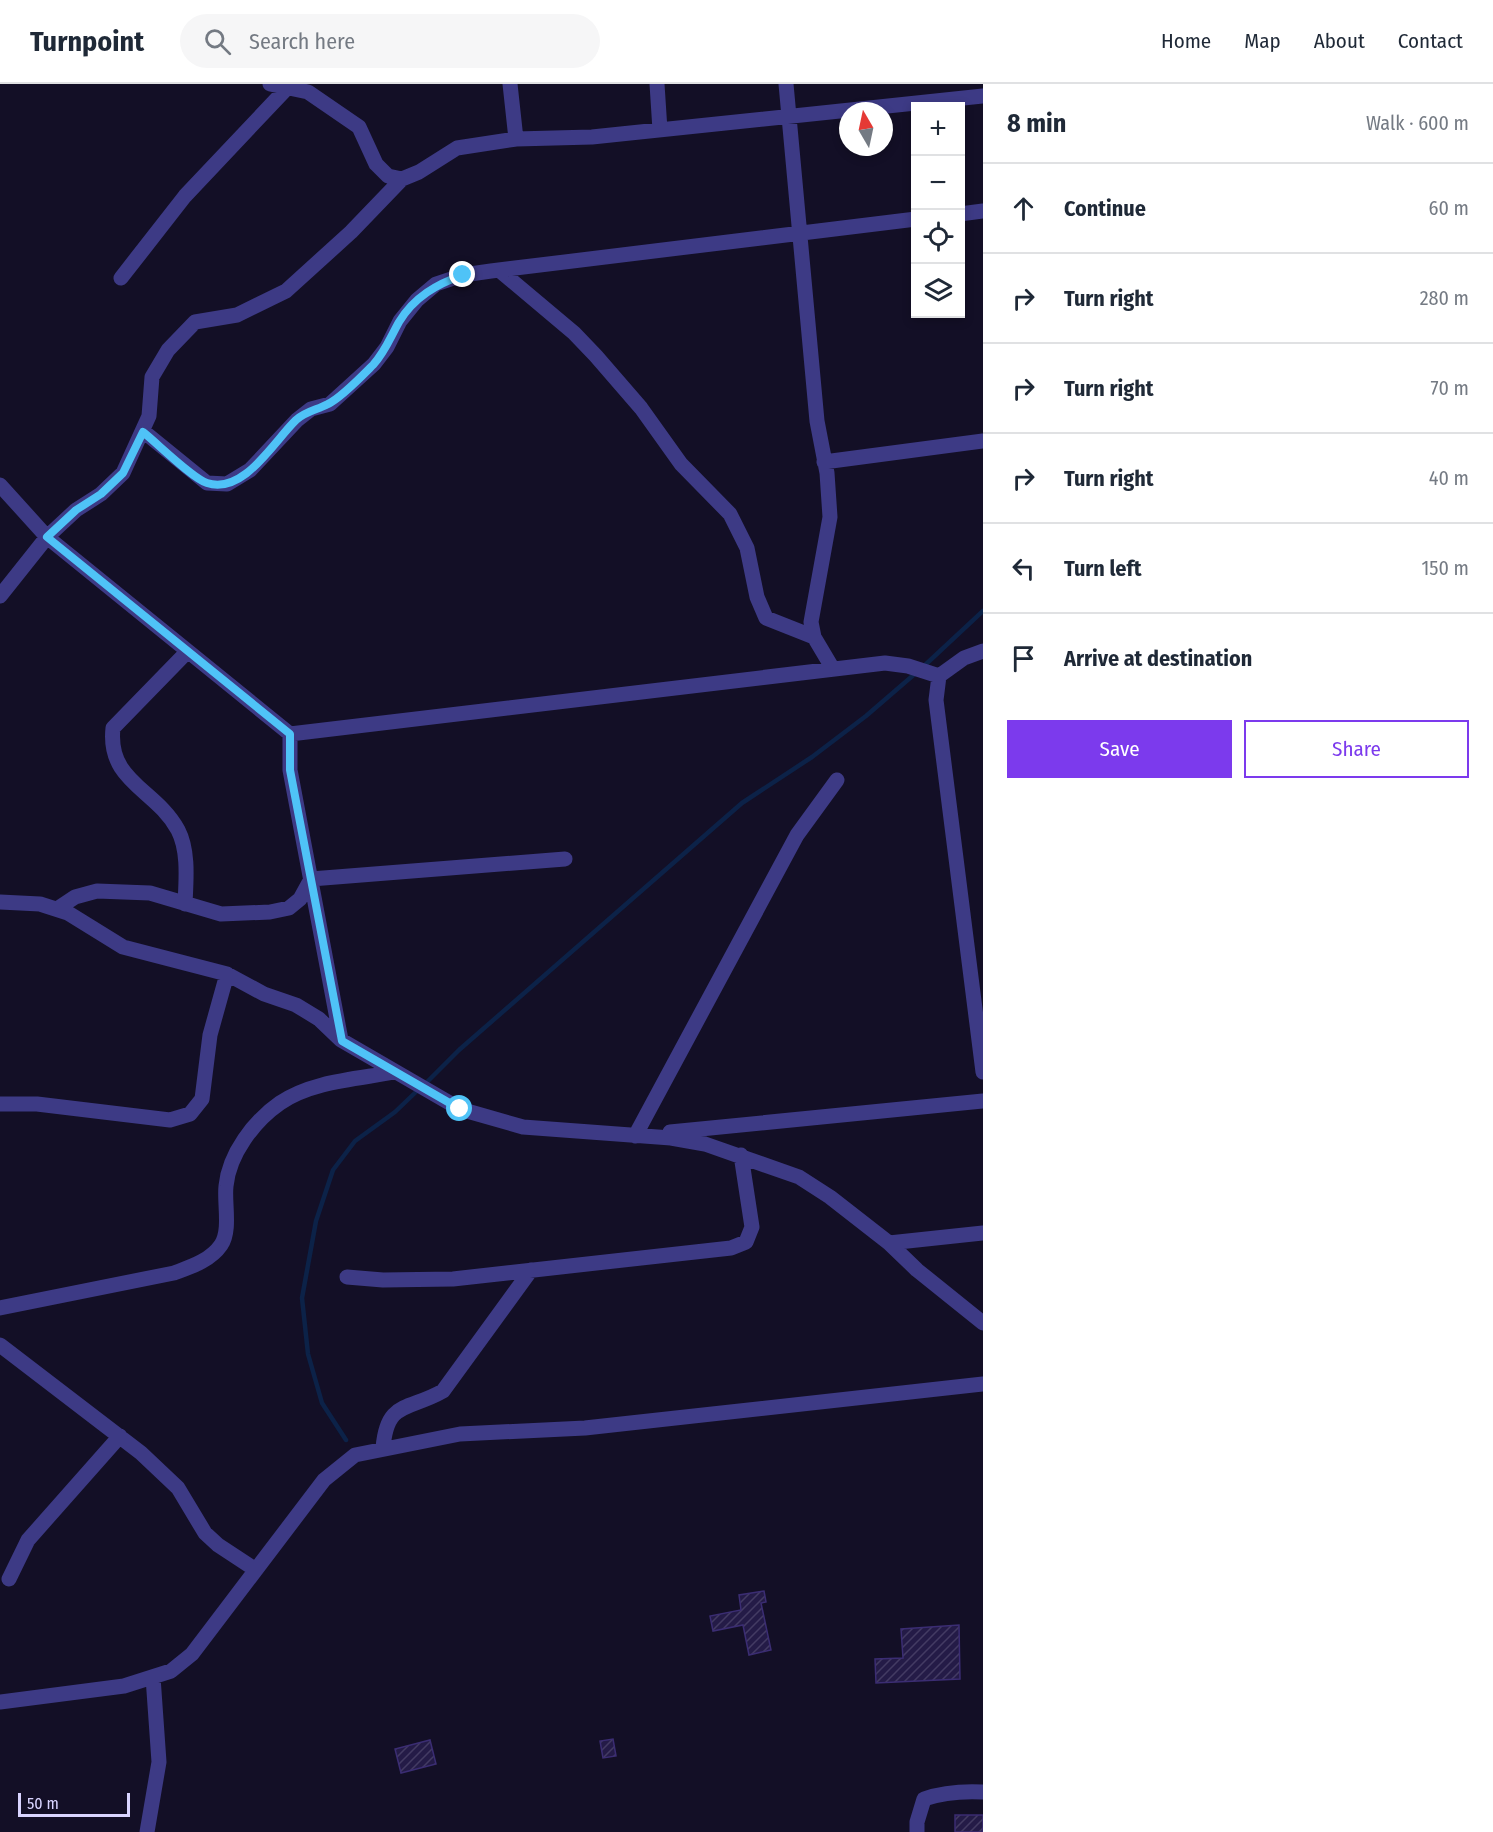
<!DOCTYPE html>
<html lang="en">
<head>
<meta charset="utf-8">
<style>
	:root { --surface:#fff; --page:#f6f6f7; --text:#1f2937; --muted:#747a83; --line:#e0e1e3; --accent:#7c3aed }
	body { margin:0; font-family:"Fira Sans Condensed",sans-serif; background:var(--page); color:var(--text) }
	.controls { position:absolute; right:18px; top:18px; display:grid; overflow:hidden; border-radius:0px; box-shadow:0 3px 9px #0003 }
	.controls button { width:54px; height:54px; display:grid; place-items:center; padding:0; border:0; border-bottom:2px solid var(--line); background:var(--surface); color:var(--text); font:30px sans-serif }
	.compass { position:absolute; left:839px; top:18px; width:54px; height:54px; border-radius:50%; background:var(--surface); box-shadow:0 3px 9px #0003; rotate:351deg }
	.scale { position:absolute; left:18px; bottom:15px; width:112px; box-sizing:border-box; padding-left:6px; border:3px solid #d9d4ff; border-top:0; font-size:16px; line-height:21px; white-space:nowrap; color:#d9d4ff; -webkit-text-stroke:4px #130f26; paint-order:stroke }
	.stop { position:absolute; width:18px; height:18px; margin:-14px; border:4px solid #4fc3f7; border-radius:50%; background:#fff }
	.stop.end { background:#4fc3f7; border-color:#fff; box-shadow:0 2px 6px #0008 }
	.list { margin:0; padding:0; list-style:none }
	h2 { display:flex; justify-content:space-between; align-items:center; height:78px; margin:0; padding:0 24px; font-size:26px }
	h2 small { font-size:20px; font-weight:400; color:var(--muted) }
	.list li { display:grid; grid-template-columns:39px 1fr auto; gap:18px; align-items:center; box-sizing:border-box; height:90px; padding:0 24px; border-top:2px solid var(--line) }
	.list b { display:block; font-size:22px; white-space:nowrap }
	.list em { font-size:20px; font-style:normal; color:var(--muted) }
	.actions { display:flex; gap:12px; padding:18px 24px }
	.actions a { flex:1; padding:14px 0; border:2px solid var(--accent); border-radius:0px; text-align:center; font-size:21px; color:var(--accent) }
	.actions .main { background:var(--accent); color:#fff }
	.icon { flex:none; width:33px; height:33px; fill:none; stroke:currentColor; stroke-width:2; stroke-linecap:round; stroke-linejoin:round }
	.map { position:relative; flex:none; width:983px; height:1748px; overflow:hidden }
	header { display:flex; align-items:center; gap:36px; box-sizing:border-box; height:84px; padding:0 30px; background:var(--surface); border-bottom:2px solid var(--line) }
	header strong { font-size:28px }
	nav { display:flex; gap:33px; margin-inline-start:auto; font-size:21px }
	.search { width:420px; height:54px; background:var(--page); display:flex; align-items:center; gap:15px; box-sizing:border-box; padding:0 21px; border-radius:33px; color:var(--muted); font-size:22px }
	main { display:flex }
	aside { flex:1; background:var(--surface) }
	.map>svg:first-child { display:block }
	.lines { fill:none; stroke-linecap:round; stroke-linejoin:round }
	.stream { stroke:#0c2248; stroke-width:4.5 }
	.building { fill:url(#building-hatch); stroke:#3b2d73; stroke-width:1.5 }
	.minor { stroke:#3d3a85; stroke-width:15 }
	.route { stroke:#4fc3f7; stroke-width:8 }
</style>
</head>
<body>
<header>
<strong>Turnpoint</strong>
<div class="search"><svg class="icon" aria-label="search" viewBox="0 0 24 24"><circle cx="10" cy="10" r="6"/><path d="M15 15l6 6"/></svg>Search here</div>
<nav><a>Home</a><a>Map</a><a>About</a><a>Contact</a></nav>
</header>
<main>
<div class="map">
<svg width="983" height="1748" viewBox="0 0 983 1748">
	<defs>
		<pattern id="building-hatch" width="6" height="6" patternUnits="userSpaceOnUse" patternTransform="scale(1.5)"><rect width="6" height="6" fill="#241b47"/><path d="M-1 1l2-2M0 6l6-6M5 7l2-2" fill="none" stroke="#433b63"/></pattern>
	</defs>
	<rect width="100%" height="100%" fill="#130f26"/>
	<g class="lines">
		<path class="stream" d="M924 582 983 527
			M425 1000 459 966 742 719 812 673 866 632 917 588
			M346 1356 322 1319 308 1270 302 1214 316 1137 333 1086 355 1057 395 1028 419 1005"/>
	</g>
	<path class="building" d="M764 1507 766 1518 761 1519 771 1566 749 1571 743 1541 713 1547 710 1532 741 1526 739 1511Z
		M959 1541 960 1595 876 1599 875 1575 903 1574 901 1545Z
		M613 1655 616 1672 603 1674 600 1657Z
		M430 1656 436 1680 401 1689 395 1665Z
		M955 1731H983V1748H955Z"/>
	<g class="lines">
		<path class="minor" d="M270 0 308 8 359 43 376 80 388 92 402 95 419 88 457 64 516 55 592 53 983 12
			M510 0 516 55
			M657 0 660 46
			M786 0 817 337 827 389 830 433 811 538 814 553 833 585
			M960 130 983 127
			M499 186 574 249 596 272 641 324 681 380 730 430 747 464 757 513 766 534 814 553
			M121 194 185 112 287 4
			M143 347 207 399 227 400 250 386 297 336 311 325 330 320 374 280 387 263 400 237 417 216 436 200 463 191 491 187 916 135
			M824 378 983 357
			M0 401 47 453 290 650 885 579 908 582 939 592
			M0 512 47 453 76 426 101 410 123 389 149 332 152 293 168 266 195 238 237 231 286 207 351 148 402 95
			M939 592 936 616 983 988
			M939 592 964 574 983 567
			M290 650V686L341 956
			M0 818 40 820 68 829 123 863 227 890 264 910 296 921 319 935 341 956 460 1025 523 1043 671 1054 705 1060 799 1093 830 1113 889 1159 917 1186 983 1239
			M185 820C186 797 189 767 178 746 156 705 107 698 113 644L187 568
			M57 825 75 813 97 807 150 809 221 830 270 828 289 824 300 815 311 795 565 775
			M0 1020H37L170 1036 190 1030 202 1015 210 951 227 890
			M670 1048 983 1017
			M635 1052 797 751 837 696
			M889 1159 983 1149
			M347 1193 383 1196 453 1195 731 1164 746 1158 752 1143 741 1071
			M0 1224 174 1189C190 1183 210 1177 221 1161 231 1146 224 1119 226 1102 229 1070 254 1037 280 1019 312 997 358 995 395 988
			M0 1261 141 1369 178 1404 205 1449 218 1461 256 1486
			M383 1364C387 1316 408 1327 443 1307L531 1186
			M9 1495 28 1456 120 1352
			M0 1618 124 1602 171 1587 192 1570 324 1396 355 1371 460 1350 585 1344 983 1300
			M147 1748 159 1678 153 1593
			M917 1748V1738L924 1715C944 1708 963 1707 983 1708"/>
	</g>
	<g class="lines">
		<path class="route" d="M460 1025 342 957 290 686V650L47 453 76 426 101 410 123 389 143 348C157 359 192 394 207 399 244 411 274 357 296 336 306 327 317 326 328 320 341 314 363 291 373 281 385 268 390 254 399 238 414 213 437 200 463 191"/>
	</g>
</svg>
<div class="controls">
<button>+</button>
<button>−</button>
<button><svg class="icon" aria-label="locate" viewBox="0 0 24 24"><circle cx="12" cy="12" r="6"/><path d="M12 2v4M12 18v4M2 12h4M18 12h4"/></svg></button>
<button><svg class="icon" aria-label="layers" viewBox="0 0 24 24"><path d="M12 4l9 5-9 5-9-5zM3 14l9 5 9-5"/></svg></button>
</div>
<svg class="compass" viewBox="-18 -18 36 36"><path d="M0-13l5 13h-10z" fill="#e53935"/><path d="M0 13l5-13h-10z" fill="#747a83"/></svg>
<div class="scale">50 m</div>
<div class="stop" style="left:460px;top:1025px"></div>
<div class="stop end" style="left:463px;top:191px"></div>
</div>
<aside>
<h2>8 min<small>Walk · 600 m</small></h2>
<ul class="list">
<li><svg class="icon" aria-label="ahead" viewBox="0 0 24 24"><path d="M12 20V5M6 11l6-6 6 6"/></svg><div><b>Continue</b></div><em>60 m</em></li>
<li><svg class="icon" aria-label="right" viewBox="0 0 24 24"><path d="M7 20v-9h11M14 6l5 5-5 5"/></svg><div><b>Turn right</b></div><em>280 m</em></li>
<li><svg class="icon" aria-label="right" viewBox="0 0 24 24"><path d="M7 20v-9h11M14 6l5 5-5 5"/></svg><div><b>Turn right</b></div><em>70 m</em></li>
<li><svg class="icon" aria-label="right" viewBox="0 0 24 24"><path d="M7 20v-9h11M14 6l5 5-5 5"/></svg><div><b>Turn right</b></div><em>40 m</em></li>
<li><svg class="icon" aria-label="left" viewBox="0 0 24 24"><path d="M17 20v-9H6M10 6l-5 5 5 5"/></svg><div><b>Turn left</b></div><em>150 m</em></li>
<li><svg class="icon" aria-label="arrive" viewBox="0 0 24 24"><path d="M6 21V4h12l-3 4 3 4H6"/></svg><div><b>Arrive at destination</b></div></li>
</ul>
<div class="actions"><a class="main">Save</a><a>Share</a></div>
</aside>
</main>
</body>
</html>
